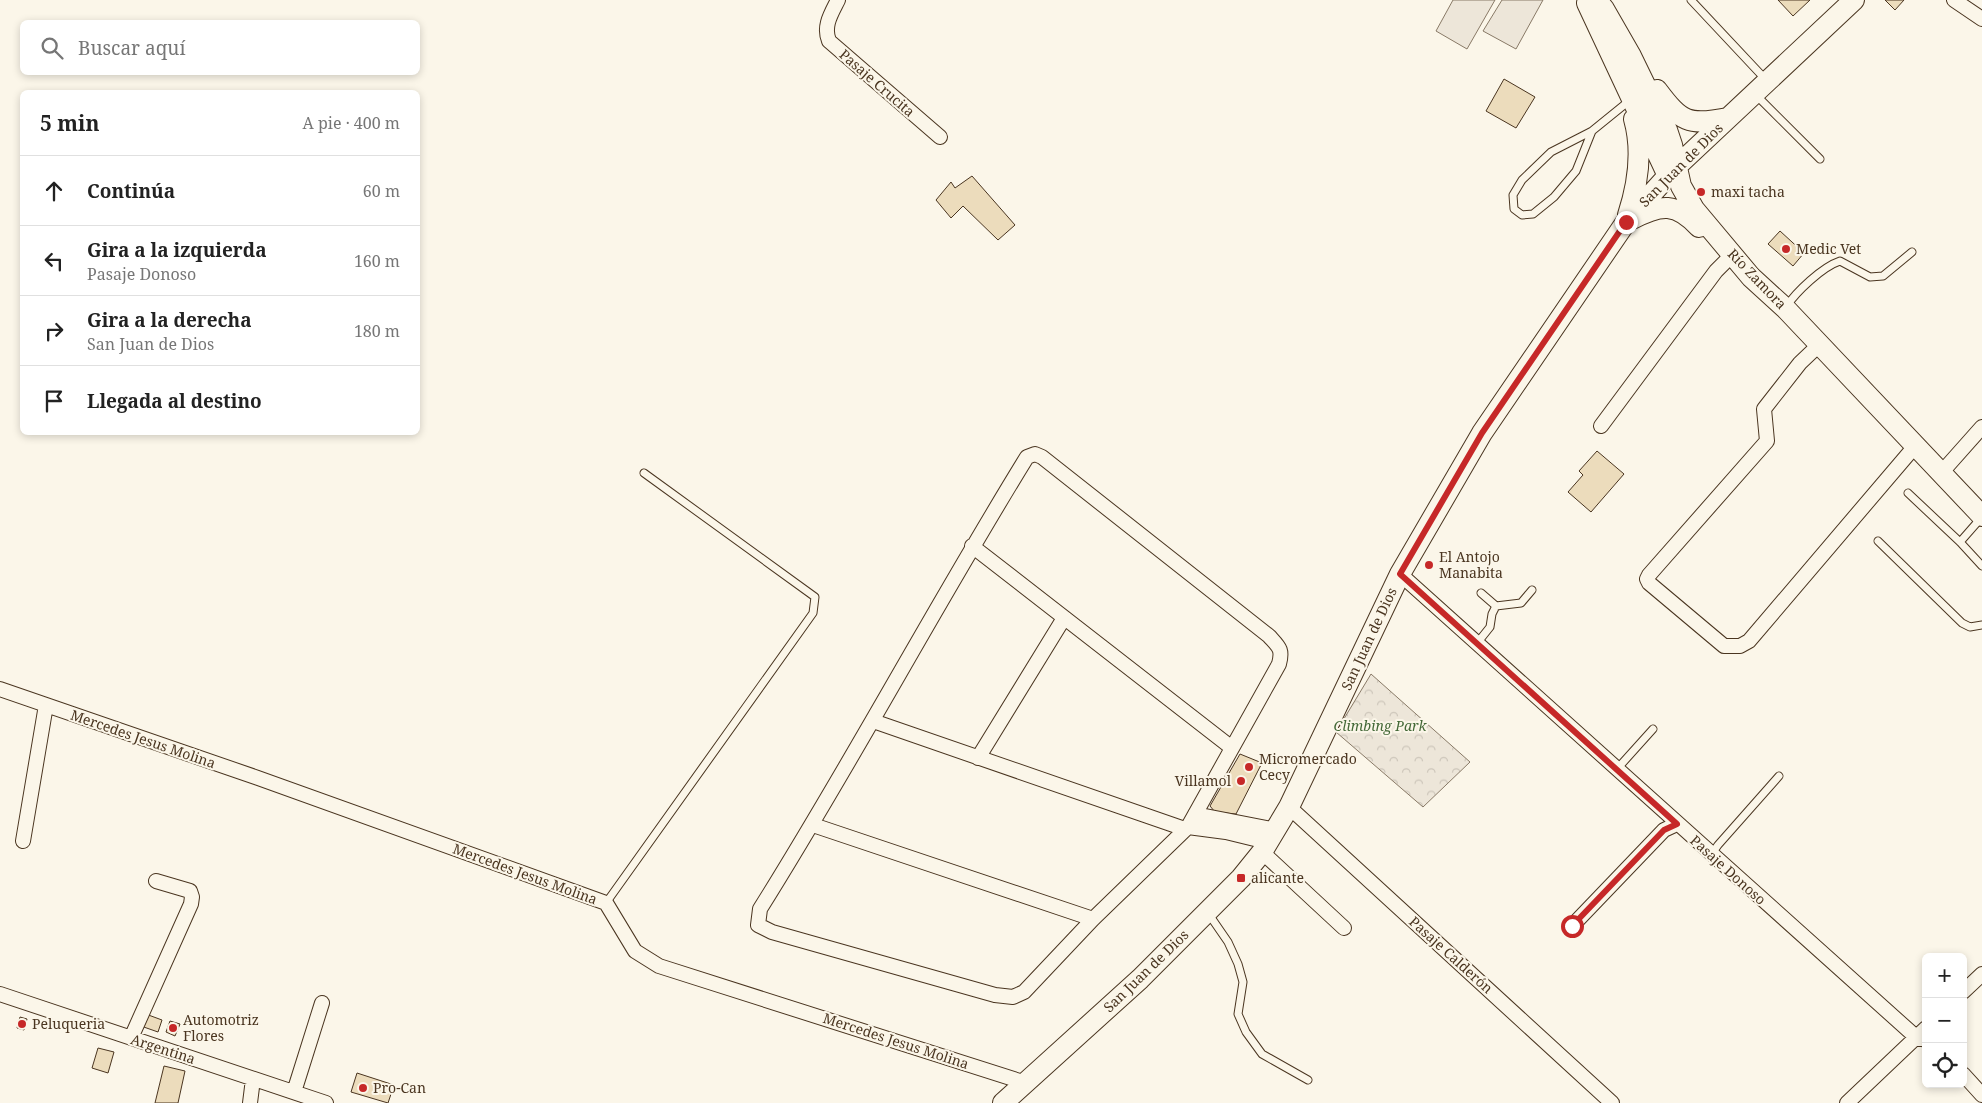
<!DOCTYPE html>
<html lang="es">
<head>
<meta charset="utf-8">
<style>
	:root { --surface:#fff; --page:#f6f6f6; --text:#222; --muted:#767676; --line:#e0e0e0 }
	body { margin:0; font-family:"Noto Serif",serif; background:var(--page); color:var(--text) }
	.controls { position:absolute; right:15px; bottom:15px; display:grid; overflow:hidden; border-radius:8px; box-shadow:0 2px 8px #0003 }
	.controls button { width:45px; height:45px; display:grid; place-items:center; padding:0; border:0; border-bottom:1px solid var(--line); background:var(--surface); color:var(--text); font:25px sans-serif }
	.stop { position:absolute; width:15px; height:15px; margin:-11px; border:4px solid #c62828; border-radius:50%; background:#fff }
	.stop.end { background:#c62828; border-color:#fff; box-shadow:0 1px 5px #0008 }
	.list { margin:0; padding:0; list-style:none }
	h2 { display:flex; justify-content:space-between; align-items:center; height:65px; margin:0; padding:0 20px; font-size:21px }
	h2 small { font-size:16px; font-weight:400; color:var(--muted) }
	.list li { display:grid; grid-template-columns:32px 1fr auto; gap:15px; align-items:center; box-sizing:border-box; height:70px; padding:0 20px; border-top:1px solid var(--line) }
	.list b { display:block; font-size:19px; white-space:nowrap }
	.list p { margin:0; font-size:16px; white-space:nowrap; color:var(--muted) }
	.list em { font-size:16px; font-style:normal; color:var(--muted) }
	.icon { flex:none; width:28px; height:28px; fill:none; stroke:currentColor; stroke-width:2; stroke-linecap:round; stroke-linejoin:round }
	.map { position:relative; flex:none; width:1982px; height:1103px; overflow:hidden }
	.search { position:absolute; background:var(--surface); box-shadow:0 2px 8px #0003; left:20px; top:20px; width:400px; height:55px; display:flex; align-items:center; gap:12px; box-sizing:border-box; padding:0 18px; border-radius:8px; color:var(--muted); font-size:19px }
	.panel { position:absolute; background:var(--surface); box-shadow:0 2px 8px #0003; left:20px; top:90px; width:400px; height:345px; border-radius:8px }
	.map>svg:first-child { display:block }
	.grass { fill:#ede6d9; stroke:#887966 }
	.park { fill:url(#park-crowns); stroke:#887966 }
	.building { fill:#ecdcbc; stroke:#4a3520 }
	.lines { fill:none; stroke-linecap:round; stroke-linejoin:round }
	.lane-casing { stroke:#4a3520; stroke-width:9 }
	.street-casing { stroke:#4a3520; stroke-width:16 }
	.secondary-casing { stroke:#4a3520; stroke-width:22 }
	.lane { stroke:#fbf6e9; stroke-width:7 }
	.street { stroke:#fbf6e9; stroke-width:14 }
	.secondary { stroke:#fbf6e9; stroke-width:20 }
	.route { stroke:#c62828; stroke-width:6 }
	.poi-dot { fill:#c62828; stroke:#fbf6e9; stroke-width:2 }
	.labels { text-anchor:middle; stroke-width:4; stroke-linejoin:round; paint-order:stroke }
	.street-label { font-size:14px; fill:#4a3520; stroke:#fbf6e9 }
	.poi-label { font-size:14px; fill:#4a3520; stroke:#fbf6e9; text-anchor:start }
	.park-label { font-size:14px; font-style:italic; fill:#436837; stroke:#fbf6e9 }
</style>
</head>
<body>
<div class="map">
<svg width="1982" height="1103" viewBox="0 0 1982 1103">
	<defs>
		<pattern id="park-crowns" width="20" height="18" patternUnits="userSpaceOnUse" patternTransform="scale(1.25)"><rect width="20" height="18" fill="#ede6d9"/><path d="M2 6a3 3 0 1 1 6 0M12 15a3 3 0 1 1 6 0" fill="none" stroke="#cdc6ba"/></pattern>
	</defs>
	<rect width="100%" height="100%" fill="#fbf6e9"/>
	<path class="grass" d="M1453 0H1495L1467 49 1436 31Z
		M1502 0H1543L1516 49 1483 31Z"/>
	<path class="park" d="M1371 674 1470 762 1423 807 1336 732Z"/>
	<path class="building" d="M1778 0H1810L1793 16Z
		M1885 0H1904L1895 10Z
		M1504 79 1535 97 1516 128 1486 111Z
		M972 176 1015 225 998 240 963 206 951 218 936 200 951 182 955 188Z
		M1780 231 1804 253 1793 266 1768 244Z
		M1597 451 1624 474 1591 512 1568 492 1583 475 1579 471Z
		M1240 754 1262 763 1236 814 1215 812 1210 806Z
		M143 1013 162 1020 158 1032 138 1025Z
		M20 1017 27 1019 24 1030 17 1028Z
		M170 1021 180 1024 175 1036 166 1032Z
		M98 1048 114 1052 108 1073 92 1068Z
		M164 1066 185 1071 178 1103H155Z
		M357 1073 394 1085 388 1103 351 1092Z"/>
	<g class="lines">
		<g class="lane-casing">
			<path id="lane" d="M1691 0 1767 81
				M1755 94 1820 159
				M1592 131 1576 171 1554 197 1533 214 1522 215 1514 209 1513 195 1522 180 1551 152 1592 131 1629 101
				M1786 307C1796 292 1822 267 1840 261L1870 277 1883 276 1912 252
				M1908 493 1960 542 1982 566
				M1878 541 1962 623 1970 627 1982 625
				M1960 542 1981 518
				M1481 593 1496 606
				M1478 642 1490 627 1492 614 1496 606 1521 603 1532 590
				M1617 769 1653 729
				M1711 855 1718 845 1779 776
				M606 903 813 613 815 597 644 473
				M1208 913 1228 942 1238 964 1243 982 1238 1014 1246 1032 1262 1054 1308 1080"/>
		</g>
		<g class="street-casing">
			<path id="street" d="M838 0C831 14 823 26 829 41L940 137
				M1954 0 1982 19
				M1820 344 1800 363 1764 409 1767 441 1649 575 1647 579 1649 583 1724 646H1740L1749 641 1916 445
				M1601 426 1716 271 1728 259
				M1035 454 1042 457 1269 636C1279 647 1283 649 1279 664L1188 827 1093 919 1024 992 1013 997 995 995 772 932 758 925 760 909C853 761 935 606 1027 457Z
				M1942 472 1982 427
				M972 546 1232 748
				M1400 574 1916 1037 1926 1040
				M0 689 258 778 606 903 635 951 659 966 1026 1083
				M873 721 1185 829
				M978 758 1064 618
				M1289 807 1612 1103
				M1195 814 1276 830
				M813 825 1093 919
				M1188 827 1226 832 1267 842
				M23 841 46 705
				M1262 852 1344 928
				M1572 926 1664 830 1677 824
				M1963 992 1982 974
				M0 994 326 1103
				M131 1038 191 904 192 897 190 891 156 881
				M1963 1074 1982 1095
				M294 1092 322 1003
				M250 1103 253 1079
				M1847 1103 1926 1028"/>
		</g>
		<g class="secondary-casing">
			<path id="secondary" d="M1597 0 1604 9 1631 56 1667 130 1672 145 1681 186 1694 209 1751 277 1785 308 1982 516
				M1587 3 1668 176
				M1657 90C1681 122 1688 126 1728 118
				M1628 215C1638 184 1643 151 1634 119
				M1632 219C1661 204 1676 202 1699 227
				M1003 1103 1140 979 1241 878 1262 852 1289 807 1400 574 1482 433 1626 222 1676 167 1854 0"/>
		</g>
		<use href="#lane" class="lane"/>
		<use href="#street" class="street"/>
		<use href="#secondary" class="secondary"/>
	</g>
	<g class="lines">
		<path class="route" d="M1572 926 1664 830 1677 824 1400 574 1482 433 1626 222"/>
	</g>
	<g class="poi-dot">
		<circle cx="1701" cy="192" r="5"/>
		<circle cx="1786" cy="249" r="5"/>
		<circle cx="1429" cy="565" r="5"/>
		<circle cx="1249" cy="767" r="5"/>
		<circle cx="1241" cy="781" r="5"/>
		<rect x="1236" y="873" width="10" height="10" rx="2.5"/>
		<circle cx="22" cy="1024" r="5"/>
		<circle cx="173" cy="1028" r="5"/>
		<circle cx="363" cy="1088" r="5"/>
	</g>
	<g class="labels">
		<g class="street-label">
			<text transform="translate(877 83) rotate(41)" y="5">Pasaje Crucita</text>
			<text transform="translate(1681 165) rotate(-45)" y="5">San Juan de Dios</text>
			<text transform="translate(1757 279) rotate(46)" y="5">Río Zamora</text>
			<text transform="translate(1369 639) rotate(-65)" y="5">San Juan de Dios</text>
			<text transform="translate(143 739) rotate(19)" y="5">Mercedes Jesus Molina</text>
			<text transform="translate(1728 870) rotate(42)" y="5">Pasaje Donoso</text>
			<text transform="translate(525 874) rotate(20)" y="5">Mercedes Jesus Molina</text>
			<text transform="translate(1451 955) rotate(42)" y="5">Pasaje Calderón</text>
			<text transform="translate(1146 971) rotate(-44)" y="5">San Juan de Dios</text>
			<text transform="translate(896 1041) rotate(18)" y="5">Mercedes Jesus Molina</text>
			<text transform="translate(163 1049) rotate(18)" y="5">Argentina</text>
		</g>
		<g class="poi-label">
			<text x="1711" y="197">maxi tacha</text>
			<text x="1796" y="254">Medic Vet</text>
			<text x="1439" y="562">El Antojo<tspan x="1439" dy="16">Manabita</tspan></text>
			<text x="1259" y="764">Micromercado<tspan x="1259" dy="16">Cecy</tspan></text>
			<text x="1231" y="786" text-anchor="end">Villamol</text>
			<text x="1251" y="883">alicante</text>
			<text x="183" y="1025">Automotriz<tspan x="183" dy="16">Flores</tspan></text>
			<text x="32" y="1029">Peluqueria</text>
			<text x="373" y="1093">Pro-Can</text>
		</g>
		<g class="park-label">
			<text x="1380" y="731">Climbing Park</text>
		</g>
	</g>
</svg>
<div class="controls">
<button>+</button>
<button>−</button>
<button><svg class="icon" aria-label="locate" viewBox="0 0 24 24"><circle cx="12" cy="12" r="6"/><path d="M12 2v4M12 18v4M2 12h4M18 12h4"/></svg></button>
</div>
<div class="stop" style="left:1572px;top:926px"></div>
<div class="stop end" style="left:1626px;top:222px"></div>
<div class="search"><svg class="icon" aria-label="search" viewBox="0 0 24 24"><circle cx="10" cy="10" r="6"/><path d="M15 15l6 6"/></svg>Buscar aquí</div>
<section class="panel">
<h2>5 min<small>A pie · 400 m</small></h2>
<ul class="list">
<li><svg class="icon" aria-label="ahead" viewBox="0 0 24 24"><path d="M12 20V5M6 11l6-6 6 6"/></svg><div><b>Continúa</b></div><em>60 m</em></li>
<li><svg class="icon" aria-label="left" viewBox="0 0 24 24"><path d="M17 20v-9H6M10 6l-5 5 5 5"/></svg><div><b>Gira a la izquierda</b><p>Pasaje Donoso</p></div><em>160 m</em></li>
<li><svg class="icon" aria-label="right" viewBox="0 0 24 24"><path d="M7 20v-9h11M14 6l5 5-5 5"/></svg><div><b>Gira a la derecha</b><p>San Juan de Dios</p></div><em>180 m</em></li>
<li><svg class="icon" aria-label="arrive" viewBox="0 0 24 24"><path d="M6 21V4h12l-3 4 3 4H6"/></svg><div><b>Llegada al destino</b></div></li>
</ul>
</section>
</div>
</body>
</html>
